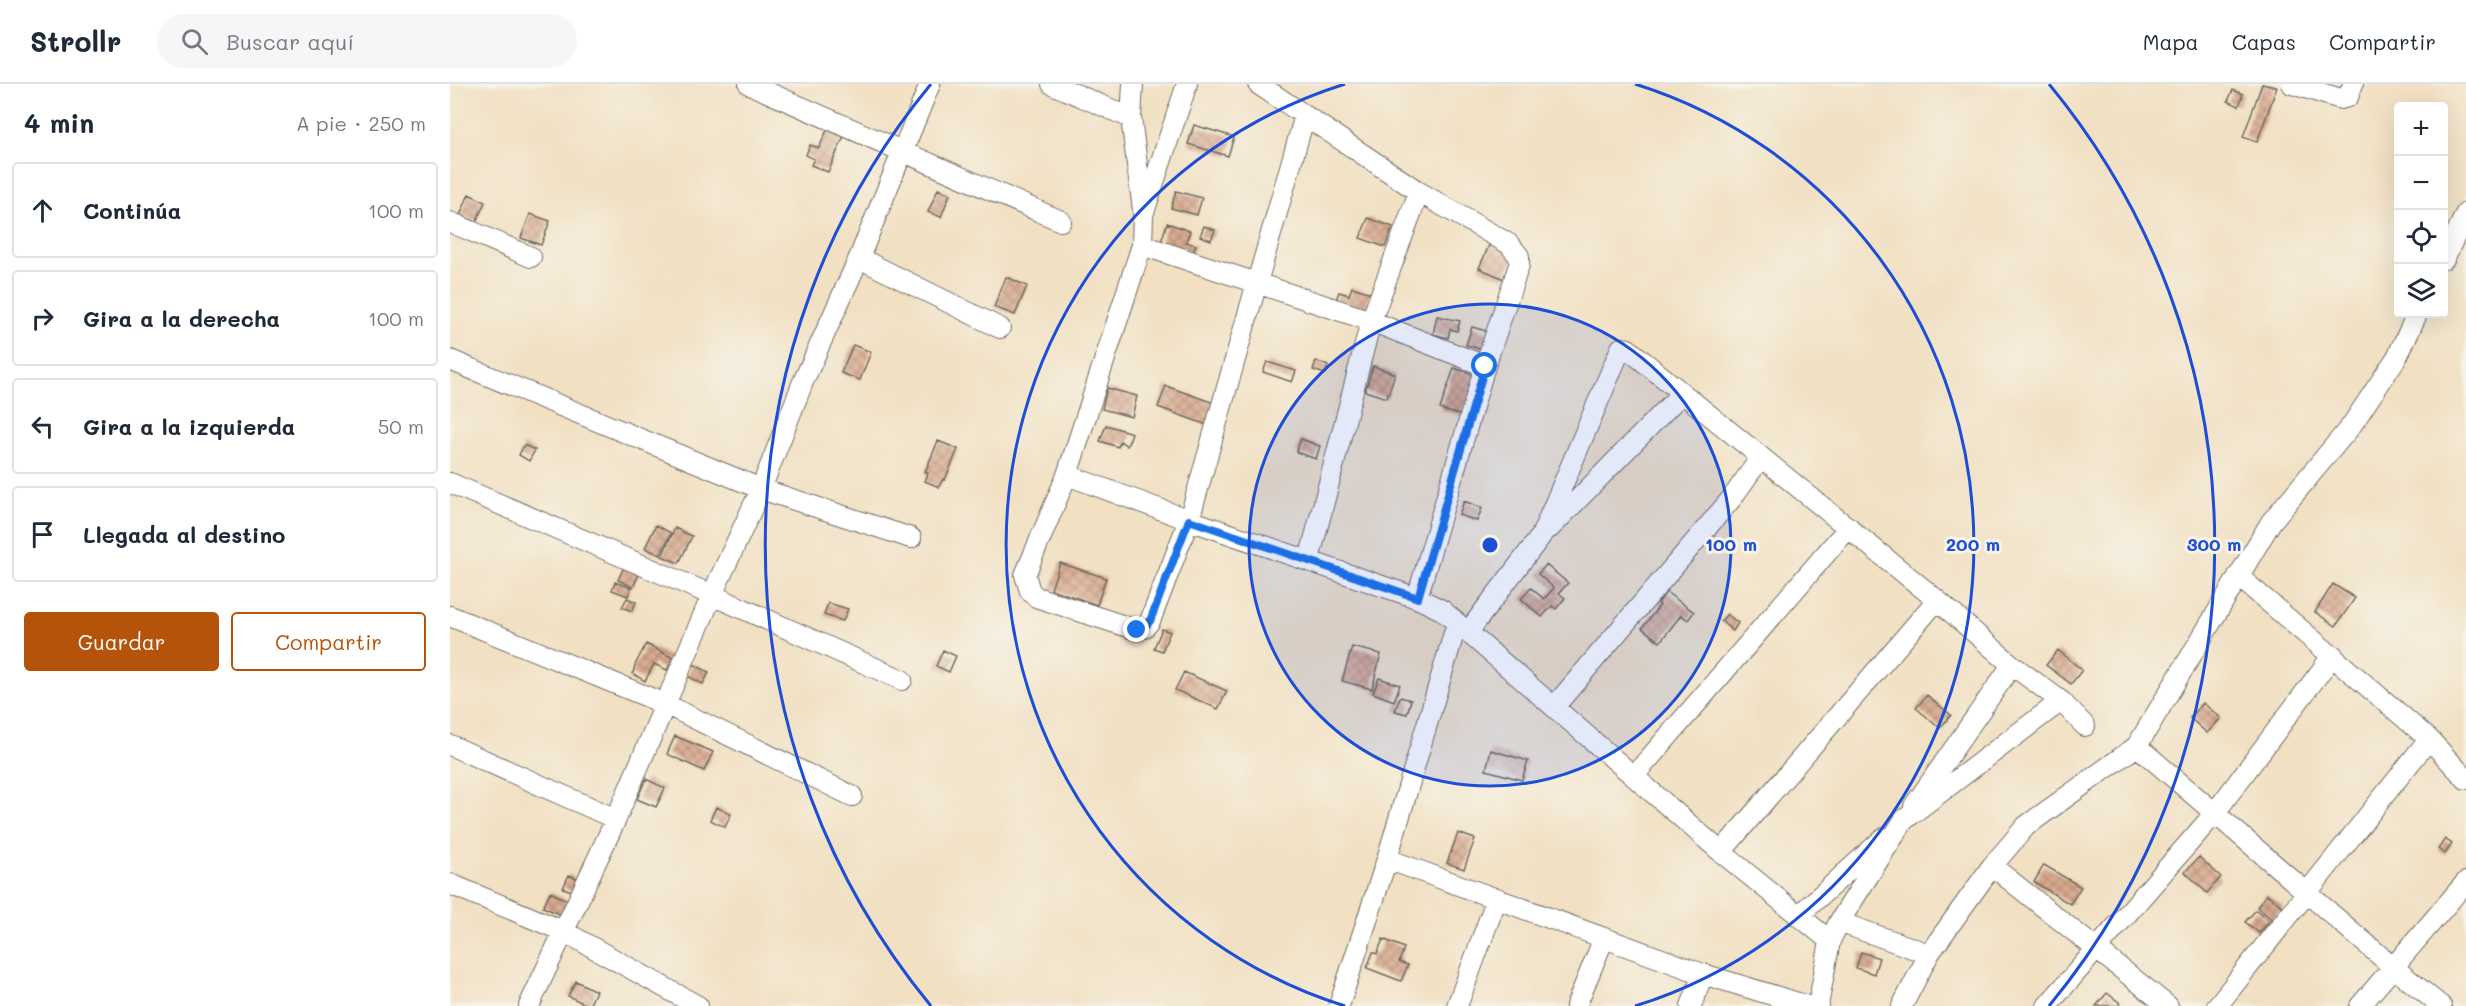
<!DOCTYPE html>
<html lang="es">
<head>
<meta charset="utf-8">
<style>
	:root { --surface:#fff; --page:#f6f6f7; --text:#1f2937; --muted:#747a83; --line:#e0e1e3; --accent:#b45309 }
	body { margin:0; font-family:Mali,sans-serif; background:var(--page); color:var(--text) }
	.controls { position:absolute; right:18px; top:18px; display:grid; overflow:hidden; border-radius:6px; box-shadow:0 6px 24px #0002 }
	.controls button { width:54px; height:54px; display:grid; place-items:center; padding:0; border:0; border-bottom:2px solid var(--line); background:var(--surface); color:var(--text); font:30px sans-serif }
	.stop { position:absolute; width:18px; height:18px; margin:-14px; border:4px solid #1a73e8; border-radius:50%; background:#fff }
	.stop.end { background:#1a73e8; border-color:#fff; box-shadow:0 2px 6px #0008 }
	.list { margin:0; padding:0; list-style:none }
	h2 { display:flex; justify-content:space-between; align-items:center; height:78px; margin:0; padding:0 24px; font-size:26px }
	h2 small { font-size:20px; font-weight:400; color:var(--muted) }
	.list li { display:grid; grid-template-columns:39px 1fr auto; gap:18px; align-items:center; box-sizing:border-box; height:96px; margin:0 12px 12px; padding:0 12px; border:2px solid var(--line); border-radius:6px }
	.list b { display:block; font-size:22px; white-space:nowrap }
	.list em { font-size:20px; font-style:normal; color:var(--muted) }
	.actions { display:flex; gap:12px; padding:18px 24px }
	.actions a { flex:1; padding:14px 0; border:2px solid var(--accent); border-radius:6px; text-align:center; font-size:21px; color:var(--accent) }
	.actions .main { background:var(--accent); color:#fff }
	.icon { flex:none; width:33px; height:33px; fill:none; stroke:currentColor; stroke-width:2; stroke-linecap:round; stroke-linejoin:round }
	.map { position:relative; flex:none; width:2016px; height:922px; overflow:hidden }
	header { display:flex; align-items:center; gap:36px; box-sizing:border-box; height:84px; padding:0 30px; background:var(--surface); border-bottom:2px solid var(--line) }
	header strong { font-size:28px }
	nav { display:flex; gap:33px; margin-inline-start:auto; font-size:21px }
	.search { width:420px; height:54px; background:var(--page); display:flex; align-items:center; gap:15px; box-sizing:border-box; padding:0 21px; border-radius:33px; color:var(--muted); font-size:22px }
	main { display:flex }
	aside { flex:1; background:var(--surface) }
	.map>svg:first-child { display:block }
	.building { fill:url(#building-cross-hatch) }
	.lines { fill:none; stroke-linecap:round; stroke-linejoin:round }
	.minor-casing { stroke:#706a60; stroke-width:22 }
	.minor { stroke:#fff; stroke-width:20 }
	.route { stroke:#1a73e8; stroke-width:8 }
	.ring { fill:none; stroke:#1d4ed8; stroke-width:3 }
	.centre { fill:#1d4ed8; stroke:#f7f3e8; stroke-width:3 }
	.ring-label { font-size:18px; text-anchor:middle; font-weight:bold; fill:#1d4ed8; stroke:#f7f3e8; stroke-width:6; stroke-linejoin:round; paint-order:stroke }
</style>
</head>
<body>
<header>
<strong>Strollr</strong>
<div class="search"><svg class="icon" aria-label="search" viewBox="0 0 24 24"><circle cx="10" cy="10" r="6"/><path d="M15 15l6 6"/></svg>Buscar aquí</div>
<nav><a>Mapa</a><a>Capas</a><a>Compartir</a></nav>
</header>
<main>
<aside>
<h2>4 min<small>A pie · 250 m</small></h2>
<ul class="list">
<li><svg class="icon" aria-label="ahead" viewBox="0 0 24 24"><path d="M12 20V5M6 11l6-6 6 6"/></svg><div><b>Continúa</b></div><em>100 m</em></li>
<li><svg class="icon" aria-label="right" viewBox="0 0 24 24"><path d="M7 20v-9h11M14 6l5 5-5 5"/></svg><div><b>Gira a la derecha</b></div><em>100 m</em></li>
<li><svg class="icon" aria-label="left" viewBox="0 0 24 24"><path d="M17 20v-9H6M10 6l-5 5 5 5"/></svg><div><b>Gira a la izquierda</b></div><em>50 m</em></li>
<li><svg class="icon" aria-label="arrive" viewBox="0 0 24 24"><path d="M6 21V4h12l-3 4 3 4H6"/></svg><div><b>Llegada al destino</b></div></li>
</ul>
<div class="actions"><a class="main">Guardar</a><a>Compartir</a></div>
</aside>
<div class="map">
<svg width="2016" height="922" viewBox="0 0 2016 922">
	<defs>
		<pattern id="building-cross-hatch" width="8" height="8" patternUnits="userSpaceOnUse" patternTransform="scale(1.5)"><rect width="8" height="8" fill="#d9aa90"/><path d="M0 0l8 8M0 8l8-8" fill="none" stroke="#b08b76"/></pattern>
	</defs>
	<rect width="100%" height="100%" fill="#f7f3e8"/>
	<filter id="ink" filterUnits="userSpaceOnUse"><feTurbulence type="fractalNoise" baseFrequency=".0167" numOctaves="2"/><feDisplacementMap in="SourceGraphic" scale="12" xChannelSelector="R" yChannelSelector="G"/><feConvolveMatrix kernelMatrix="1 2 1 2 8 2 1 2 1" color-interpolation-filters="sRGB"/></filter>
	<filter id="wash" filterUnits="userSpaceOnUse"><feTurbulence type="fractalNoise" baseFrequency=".008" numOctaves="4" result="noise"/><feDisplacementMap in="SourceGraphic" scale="24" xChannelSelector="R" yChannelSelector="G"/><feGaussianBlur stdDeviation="1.35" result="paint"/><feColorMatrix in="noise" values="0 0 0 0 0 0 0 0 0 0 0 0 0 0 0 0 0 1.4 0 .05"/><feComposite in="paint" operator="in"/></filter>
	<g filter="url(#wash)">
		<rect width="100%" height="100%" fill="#f1e0c2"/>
		<g id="blocks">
			<path class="building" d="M1812 0 1827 3 1807 58 1793 53Z
				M1783 6 1793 10 1789 22 1778 17Z
				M744 41 784 53 778 72 738 60Z
				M378 44 394 52 378 88 361 81 364 75 356 71 360 61 369 64Z
				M488 105 500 110 491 133 478 128Z
				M726 107 752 114 747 131 721 124Z
				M19 110 35 118 26 138 10 131Z
				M80 130 100 137 91 161 71 154Z
				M918 134 943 143 935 163 910 154Z
				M717 139 740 147 736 158 746 161 743 168 711 158Z
				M754 142 765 146 761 156 750 152Z
				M1041 157 1067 169 1054 195 1029 184Z
				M556 193 577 202 565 231 544 223Z
				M902 203 921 209 916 225 886 216 889 208 899 211Z
				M987 232 1010 237 1007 247 1000 245 998 254 983 250Z
				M1022 243 1040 248 1034 266 1016 261Z
				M403 261 421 268 410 296 391 289Z
				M866 277 878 282 875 290 863 286Z
				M817 278 846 287 842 298 813 288Z
				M923 282 945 290 937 314 915 307Z
				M1004 284 1026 291 1012 332 990 325Z
				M716 302 764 319 757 341 708 323Z
				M657 304 687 312 682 333 652 325Z
				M656 341 682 349 677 362 670 357 668 363 650 357Z
				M851 355 870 362 866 375 846 368Z
				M488 357 508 365 495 396 493 395 489 403 475 397 478 389 475 388Z
				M74 361 85 366 79 377 69 371Z
				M1014 417 1032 424 1027 437 1009 431Z
				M206 441 221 449 210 471 195 464Z
				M225 444 242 452 229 479 212 472Z
				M176 479 191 486 183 503 168 496Z
				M610 479 656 494 647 521 601 505Z
				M1096 481 1118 499 1109 509 1115 514 1106 525 1102 522 1092 533 1071 515 1081 504 1094 515 1104 504 1088 490Z
				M165 498 181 504 178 512 162 506Z
				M1883 500 1905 514 1886 542 1865 528Z
				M1216 508 1244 528 1238 536 1231 531 1210 558 1192 544 1210 521 1208 519Z
				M177 514 186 518 182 527 172 523Z
				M378 519 398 525 393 537 374 531Z
				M1277 530 1288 539 1283 547 1271 537Z
				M712 545 720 548 712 567 704 564Z
				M196 560 223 574 217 586 204 580 195 597 183 590 185 581Z
				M902 563 931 570 922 605 892 597Z
				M493 566 506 572 499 588 486 582Z
				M1608 566 1632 586 1621 600 1596 581Z
				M243 580 259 588 253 600 237 592Z
				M734 588 777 607 768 625 725 606Z
				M929 594 950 601 944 617 923 609Z
				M1477 611 1501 631 1490 644 1466 624Z
				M950 613 961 616 957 630 945 627Z
				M1753 619 1771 634 1757 649 1740 634Z
				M225 652 263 668 254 687 217 670Z
				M1041 666 1078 677 1072 696 1036 686Z
				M196 695 215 704 206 723 187 715Z
				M266 723 281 730 275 743 260 736Z
				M1008 749 1025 755 1014 785 997 779Z
				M1995 755 2002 760 1995 770 1988 765Z
				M1749 773 1771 793 1757 809 1735 788Z
				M1594 781 1631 803 1620 820 1584 798Z
				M119 791 133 797 128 809 113 804Z
				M100 808 123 819 116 833 93 823Z
				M1817 810 1833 823 1822 836 1807 823Z
				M1806 826 1819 837 1809 849 1795 838Z
				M933 855 954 864 949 878 958 881 951 897 917 884 923 868 927 870Z
				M1411 868 1429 874 1424 890 1406 884Z
				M126 897 146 907 139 922 118 912Z
				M1657 909 1670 919 1668 922H1646Z"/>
		</g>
	</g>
	<g filter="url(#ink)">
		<use href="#blocks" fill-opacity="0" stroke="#706a60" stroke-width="1.5"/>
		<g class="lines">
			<g class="minor-casing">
				<path id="minor" d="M299 0 611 137
					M602 0 681 34
					M683 0 681 34 693 126
					M737 0 693 131 692 161 617 391 575 491 580 507 586 513 687 546 694 544 700 537 739 436 855 31
					M808 0 969 108 1059 160 1069 172V181L1035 282 967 514
					M1842 0 1891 15 1898 13 1903 0
					M0 138 81 173
					M692 161 921 237 1035 282
					M409 174 550 244
					M1994 175 2016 129
					M0 276 311 405 461 454
					M617 391 739 436 967 514 992 526 1271 768 1380 857
					M0 399 262 511 452 596
					M1100 444 1232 309
					M859 476 921 237 969 108
					M1788 492 1979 655 2016 695
					M0 532 215 620 402 712
					M1018 548 1091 452 1171 264 1178 265 1311 373
					M1104 623 1282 414 1311 373 1487 516 1562 581 1611 617 1635 642
					M0 661 166 735
					M1687 662 1943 883 1991 922
					M1184 692 1399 443
					M1464 722 1562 581
					M1271 768 1487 516
					M937 775 1253 890 1358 922
					M1542 782 1718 922
					M0 800 113 847 248 922
					M1348 832 1434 754
					M1389 838 1479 870
					M79 922 166 735 262 511 311 405 353 298 409 174 480 0
					M889 922 937 775 1007 539
					M1007 922 1047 814
					M1126 922 1154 854
					M1241 922 1253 890
					M1368 922 1380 857 1389 838 1454 736 1611 617
					M1452 922 1479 870 1542 782 1576 742 1687 662 1821 438 1901 342 1947 273 1967 230
					M1597 922 1764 730 1883 571
					M1767 922 1979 655
					M1910 922 2016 798"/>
			</g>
			<use href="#minor" class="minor"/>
		</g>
	</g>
	<g class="lines" filter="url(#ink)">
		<path class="route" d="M687 546 694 544 700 537 739 436 968 514 1035 282"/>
	</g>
	<circle cx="1040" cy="461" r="241" fill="#1d4ed8" fill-opacity=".12"/>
	<g class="ring">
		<circle cx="1040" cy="461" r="241"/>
		<path d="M895 922A483 483 0 0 1 895 0M1185 0A483 483 0 0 1 1185 922"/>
		<path d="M481 922A724 724 0 0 1 481 0M1599 0A724 724 0 0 1 1599 922"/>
	</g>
	<circle cx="1040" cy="461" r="9" class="centre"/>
	<g class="ring-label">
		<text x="1281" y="467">100 m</text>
		<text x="1523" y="467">200 m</text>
		<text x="1764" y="467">300 m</text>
	</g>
</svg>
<div class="controls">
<button>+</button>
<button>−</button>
<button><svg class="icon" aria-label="locate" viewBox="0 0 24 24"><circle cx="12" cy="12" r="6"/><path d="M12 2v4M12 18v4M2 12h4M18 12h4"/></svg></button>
<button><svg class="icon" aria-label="layers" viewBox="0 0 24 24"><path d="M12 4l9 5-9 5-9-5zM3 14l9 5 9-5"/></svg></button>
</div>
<div class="stop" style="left:1035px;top:282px"></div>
<div class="stop end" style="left:687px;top:546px"></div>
</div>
</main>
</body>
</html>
